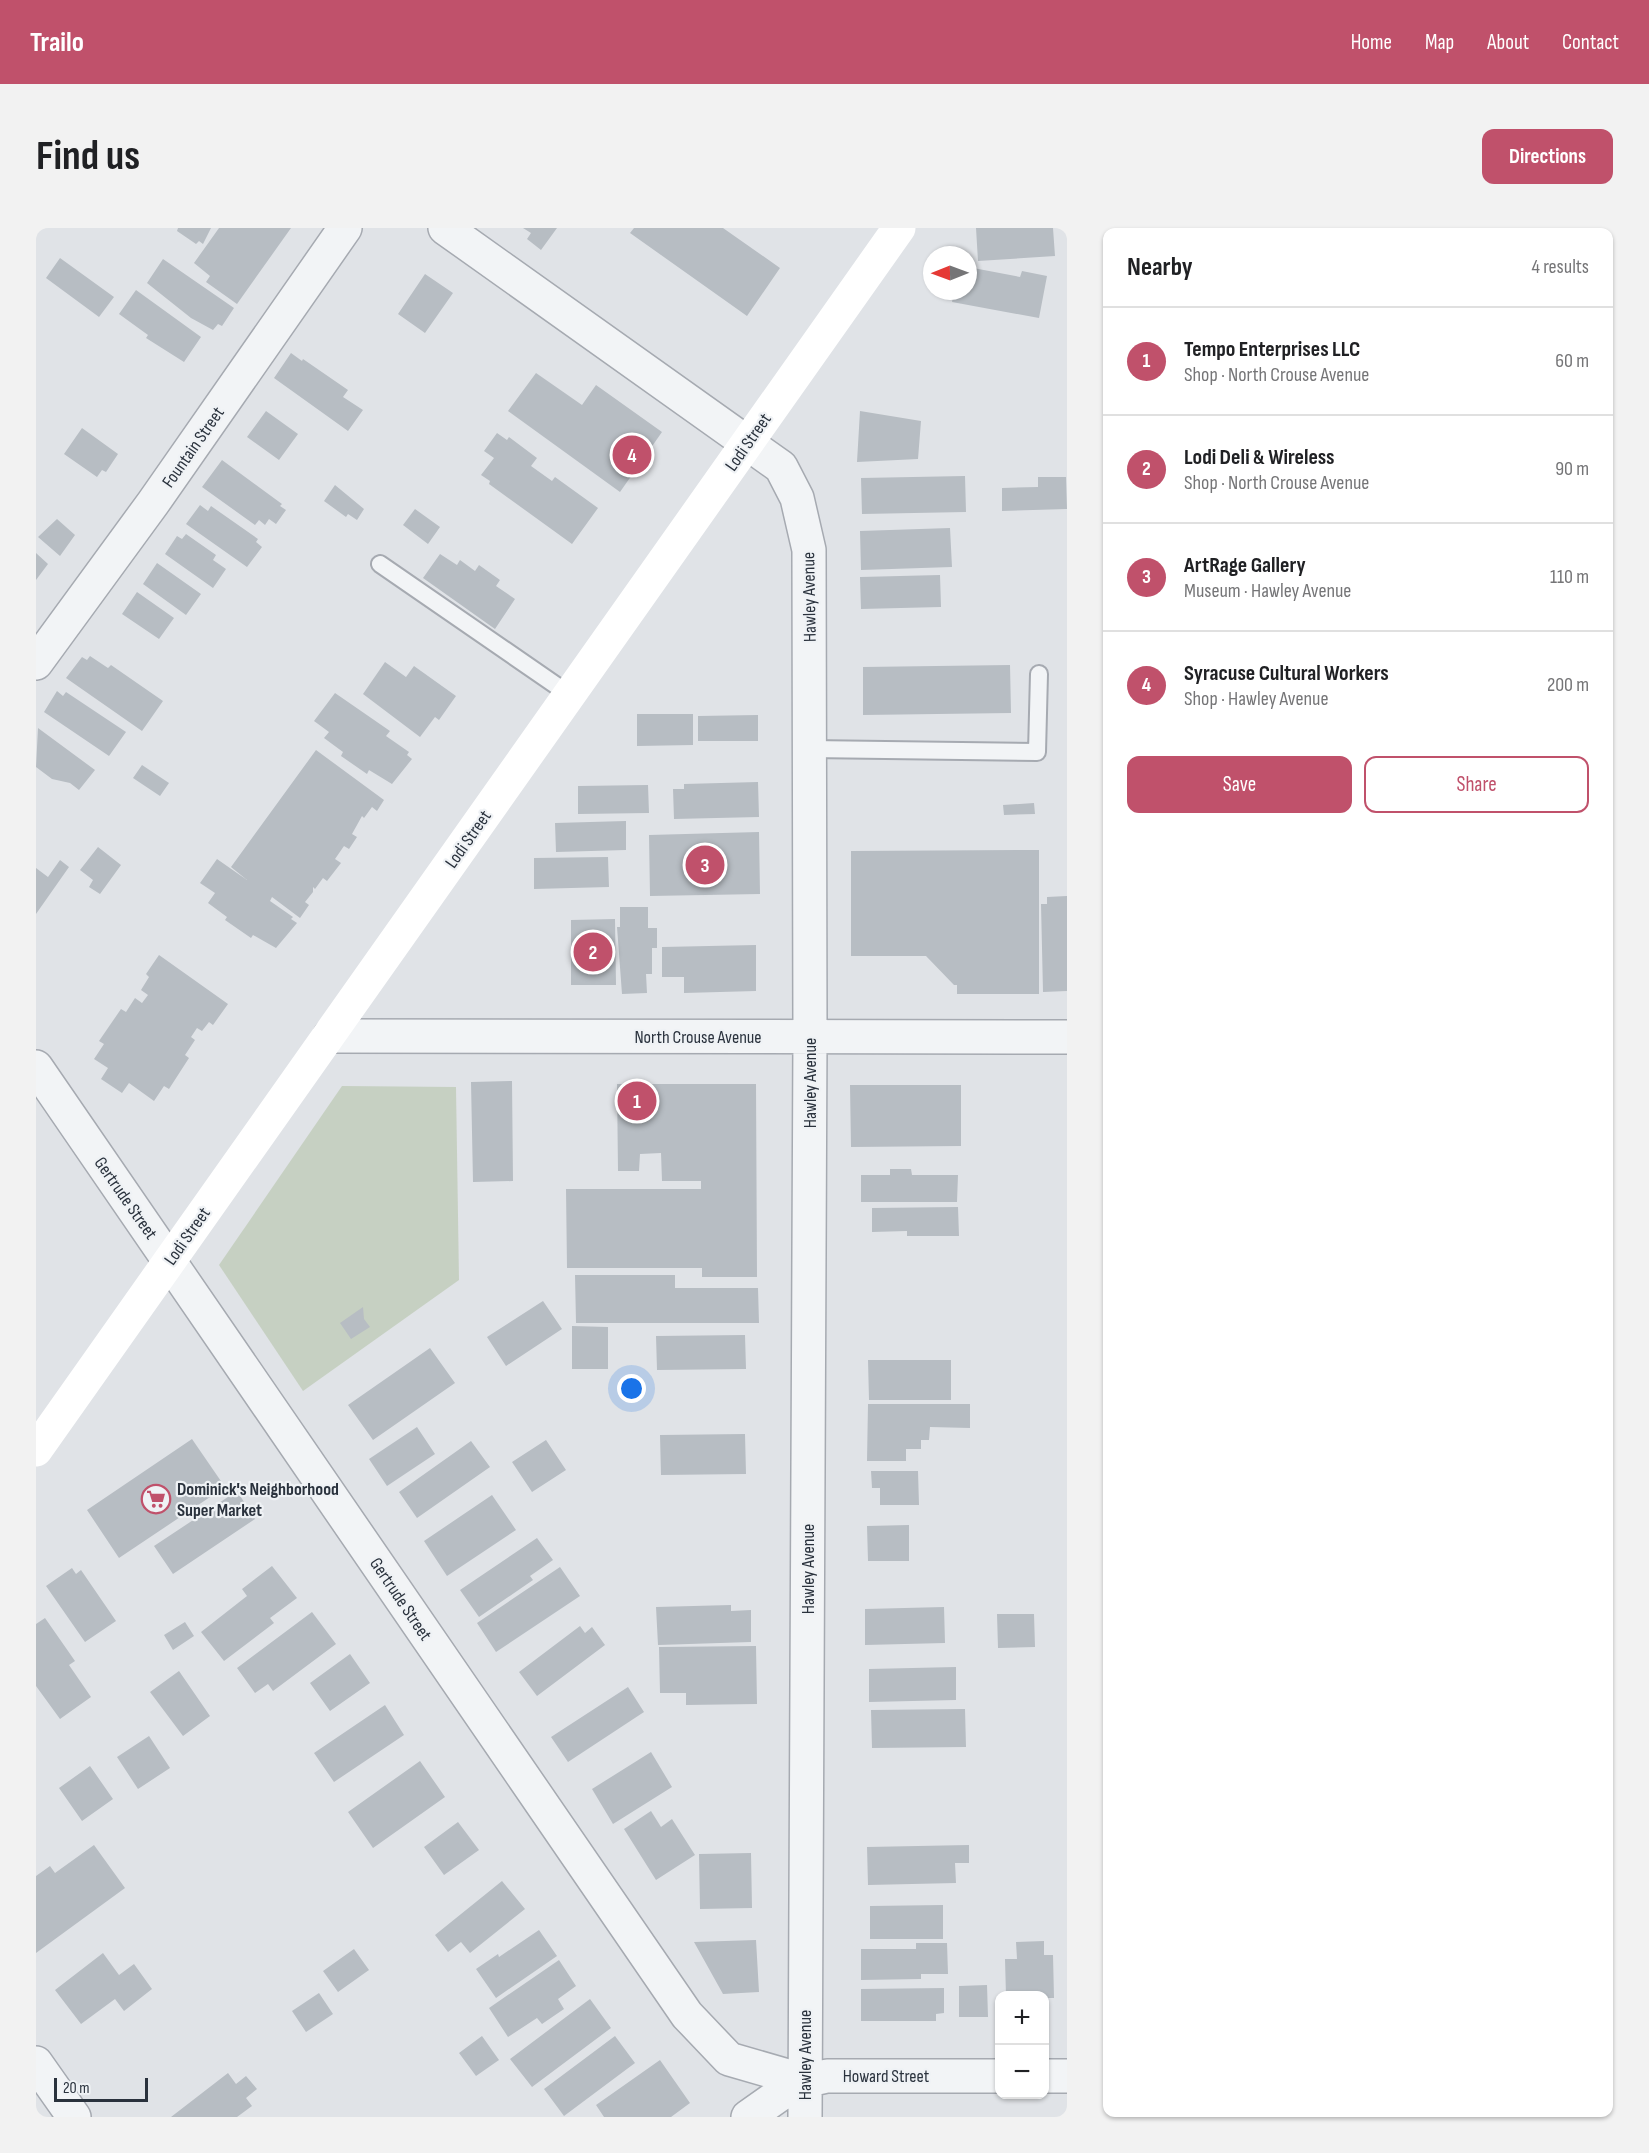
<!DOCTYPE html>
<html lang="en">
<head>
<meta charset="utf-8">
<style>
	:root { --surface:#fff; --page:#f2f2f2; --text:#202124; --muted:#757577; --line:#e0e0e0; --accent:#c0516b }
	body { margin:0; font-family:"Sofia Sans Condensed",sans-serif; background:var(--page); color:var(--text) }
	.controls { position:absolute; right:18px; bottom:18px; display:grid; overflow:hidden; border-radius:12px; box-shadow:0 2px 4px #0004 }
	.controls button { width:54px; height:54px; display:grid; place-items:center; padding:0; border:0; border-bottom:2px solid var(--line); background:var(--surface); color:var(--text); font:30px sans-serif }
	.compass { position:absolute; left:887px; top:18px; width:54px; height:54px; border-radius:50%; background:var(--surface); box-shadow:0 2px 4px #0004; rotate:269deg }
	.scale { position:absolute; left:18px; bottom:15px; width:94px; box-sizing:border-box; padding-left:6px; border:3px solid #2a323d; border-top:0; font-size:16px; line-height:21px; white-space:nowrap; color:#2a323d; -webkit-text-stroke:4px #eff2f5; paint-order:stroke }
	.you { position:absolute; left:596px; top:1161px; width:21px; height:21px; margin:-15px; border:4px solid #fff; border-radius:50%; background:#1a73e8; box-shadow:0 0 0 9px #1a73e833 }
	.badge { display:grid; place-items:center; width:39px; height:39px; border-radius:50%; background:var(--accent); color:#fff; font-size:20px; font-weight:700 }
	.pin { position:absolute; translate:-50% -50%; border:3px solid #fff; box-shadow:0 2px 6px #0006 }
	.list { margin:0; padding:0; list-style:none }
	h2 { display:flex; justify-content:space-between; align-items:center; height:78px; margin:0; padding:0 24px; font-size:26px }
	h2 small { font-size:20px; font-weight:400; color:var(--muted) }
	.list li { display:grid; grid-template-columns:39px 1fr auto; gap:18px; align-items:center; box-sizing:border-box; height:108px; padding:0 24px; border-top:2px solid var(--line) }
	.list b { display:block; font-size:22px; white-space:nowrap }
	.list p { margin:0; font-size:20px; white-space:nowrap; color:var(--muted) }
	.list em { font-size:20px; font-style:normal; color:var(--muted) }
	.actions { display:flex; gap:12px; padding:18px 24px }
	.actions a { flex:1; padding:14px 0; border:2px solid var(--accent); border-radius:12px; text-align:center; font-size:21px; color:var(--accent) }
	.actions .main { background:var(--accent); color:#fff }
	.map { position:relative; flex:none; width:1031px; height:1889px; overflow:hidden; border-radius:12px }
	header { display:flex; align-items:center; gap:36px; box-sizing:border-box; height:84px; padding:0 30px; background:var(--accent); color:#fff }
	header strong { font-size:28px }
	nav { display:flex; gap:33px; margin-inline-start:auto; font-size:21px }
	.intro { display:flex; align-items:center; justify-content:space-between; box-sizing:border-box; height:144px; padding:0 36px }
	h1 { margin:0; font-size:42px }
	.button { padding:15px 27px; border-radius:12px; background:var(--accent); color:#fff; font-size:21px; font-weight:700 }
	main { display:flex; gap:36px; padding:0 36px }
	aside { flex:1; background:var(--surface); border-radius:12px; box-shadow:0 2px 4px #0004 }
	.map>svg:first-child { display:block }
	.green { fill:#c6d0c2 }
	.building { fill:#b7bdc3 }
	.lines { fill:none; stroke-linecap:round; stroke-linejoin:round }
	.lane-casing { stroke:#a6aab1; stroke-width:20 }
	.street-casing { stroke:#a6aab1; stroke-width:36 }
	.lane { stroke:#f2f4f6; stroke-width:16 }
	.street { stroke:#f2f4f6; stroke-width:33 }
	.secondary { stroke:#fff; stroke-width:33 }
	.labels { text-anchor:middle; stroke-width:4.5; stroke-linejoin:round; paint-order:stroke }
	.street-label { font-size:18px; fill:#2a323d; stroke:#eff2f5 }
	.poi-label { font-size:18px; font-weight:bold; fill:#2a323d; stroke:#eff2f5; text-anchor:start }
</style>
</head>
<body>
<header>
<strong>Trailo</strong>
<nav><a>Home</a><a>Map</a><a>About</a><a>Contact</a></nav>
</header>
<div class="intro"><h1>Find us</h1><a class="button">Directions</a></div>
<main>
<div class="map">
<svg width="1031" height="1889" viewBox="0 0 1031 1889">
	<rect width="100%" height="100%" fill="#e0e3e7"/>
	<path class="green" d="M306 858 420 859 423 1052 267 1163 183 1037Z"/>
	<path class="building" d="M142 0H175L167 16 163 13 160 16 141 3Z
		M183 0H255L201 76 170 54 174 48 158 35Z
		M487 0H521L505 22 491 11 495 5Z
		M598 0H687L744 40 711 88 594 5Z
		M940 0H1017L1019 28 942 33Z
		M24 30 78 69 63 89 10 50Z
		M127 31 198 80 186 98 182 96 177 102 155 90 111 55Z
		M932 39 984 49 986 43 1011 48 1003 90 916 74 918 63H932Z
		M389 46 417 65 389 105 362 86Z
		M100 62 165 109 148 134 110 110 112 107 83 86Z
		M255 125 266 133 267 131 312 162 307 169 327 182 312 203 238 150Z
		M500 145 546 177 560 157 626 204 584 264 472 183Z
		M230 183 262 206 243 232 211 209Z
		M824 183 885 193 882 231 821 234Z
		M46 200 82 226 70 244 66 242 61 249 28 226Z
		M461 205 471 212 473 209 501 230 495 238 516 253 519 249 562 280 536 316 453 256 454 253 445 247 458 230 448 223Z
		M186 232 246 276 244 278 250 282 240 296 233 291 229 297 223 292 219 297 166 259Z
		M929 248 930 284 826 286 825 250Z
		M1002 249H1030L1031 281 966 283V260L1002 259Z
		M299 257 328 281 321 292 312 286 310 289 288 273Z
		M164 277 172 283 175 278 222 311 220 314 226 319 211 339 150 296Z
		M379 281 404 299 392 316 367 297Z
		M21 291 39 307 24 328 2 309Z
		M914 300 916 339 825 342 824 303Z
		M150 306 180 327 177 332 190 341 177 360 129 326 141 308 146 311Z
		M0 325 12 336 0 352Z
		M404 326 421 337 424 332 439 343 443 337 464 352 460 358 479 371 459 401 387 350Z
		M121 335 165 366 150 387 107 356Z
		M904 347 905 379 825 381 824 349Z
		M101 364 138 390 123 411 86 386Z
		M54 428 72 440 75 437 127 473 106 503 30 450 46 429 51 432Z
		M349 434 370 449 378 438 420 468 403 492 399 489 384 509 327 466Z
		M974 437 975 485 827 487V439Z
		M21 463 27 468 30 464 90 504 73 528 8 484Z
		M299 465 354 503 350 508 373 524 371 527 376 531 356 556 333 542 331 546 305 528 307 524 288 510 293 504 278 493Z
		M601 486H657V517L601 518Z
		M722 487V513H662V488Z
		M2 500 59 542 43 562 34 555 16 551 0 539Z
		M280 522 348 572 341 583 336 579 328 590 326 588 316 606 321 609 313 621 308 618 299 631 305 635 291 653 287 650 279 661 277 659V664L269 674 273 677 264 690 236 669 234 673 257 689 255 691 261 695 240 720 217 707 215 710 189 692 191 689 172 675 179 665 164 655 181 631 211 652 195 639Z
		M106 537 133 555 124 568 97 550Z
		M722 554 723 589 638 591 637 561H648V556Z
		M612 557 613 585 542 586V558Z
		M998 575 999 586 968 587 967 577Z
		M590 593V622L520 624 519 595Z
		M723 604 724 666 614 668 613 607Z
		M62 619 85 637 64 666 53 659 57 652 44 642Z
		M1003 622V766H921V757H918L890 728H815V623Z
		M572 629 573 659 498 661V630Z
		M24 632 33 639 0 686V640L12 649Z
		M1031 668V763L1007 764 1005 676H1011V669Z
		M584 679H612V700H621V720H616V746H610L611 765 586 766 581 699H584Z
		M579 691 580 757H535V692Z
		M720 717V763L648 765V749H626V719Z
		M123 727 192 776 177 797 173 794 166 803 161 800 155 809 159 812 149 827 153 830 133 861 128 858 118 873 93 855 86 865 65 851 72 840 58 831 68 816 63 813 85 781 90 784 99 770 106 775 112 767 105 762 113 749 110 746Z
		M476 853 477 953 437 954 435 854Z
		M581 856H720L721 1049H666V1040H531L530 961H665V953H626L625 925 604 926 603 943H582Z
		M814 857H925V918L815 919Z
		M854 941H875L876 947H922L921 974H825V947H854Z
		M922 979 923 1008H871V1003L836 1004V980Z
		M539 1047H639V1060H722L723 1095H540Z
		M507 1073 526 1101 470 1138 451 1109Z
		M327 1079 328 1091 334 1099 315 1111 304 1095Z
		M536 1098 572 1099V1141H536Z
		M709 1107 710 1141 621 1142 620 1108Z
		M394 1120 419 1155 337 1212 312 1177Z
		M832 1132H915V1172H833Z
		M832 1176H934V1200L894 1199 893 1212H885V1221H870V1233H831Z
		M381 1199 399 1226 351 1258 333 1231Z
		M709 1206 710 1246 625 1247 624 1207Z
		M156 1211 189 1259 83 1330 51 1282Z
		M510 1212 530 1242 496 1264 476 1234Z
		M435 1213 454 1239 381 1290 363 1264Z
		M835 1243H882L883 1277H844V1260H836Z
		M201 1263 219 1291 137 1346 118 1318Z
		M456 1267 480 1302 411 1348 388 1313Z
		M873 1297V1333H832L831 1298Z
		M501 1310 517 1332 494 1348 497 1352 443 1389 424 1362Z
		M236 1338 261 1370 234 1390 238 1395 188 1433 165 1404 211 1368 206 1361Z
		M524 1339 544 1368 460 1424 441 1395Z
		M36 1340 40 1346 45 1342 80 1393 49 1414 10 1358Z
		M695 1377V1383L715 1382V1414L622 1417 620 1379Z
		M908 1379 909 1415 829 1417V1381Z
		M276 1384 300 1416 237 1463 232 1456 219 1465 201 1440Z
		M961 1386H998L999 1419 962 1420Z
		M9 1390 39 1433 33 1437 55 1469 24 1491 0 1458V1396Z
		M149 1394 158 1408 137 1422 128 1407Z
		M544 1398 549 1405 556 1399 569 1417 501 1468 483 1444Z
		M720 1418 721 1476 650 1477V1465H624L623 1419Z
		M314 1426 334 1455 294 1483 274 1455Z
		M920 1439V1472L833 1474V1441Z
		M143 1443 174 1488 147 1508 114 1464Z
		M592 1459 608 1484 532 1534 515 1509Z
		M349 1477 368 1507 298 1554 278 1525Z
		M929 1481 930 1519 836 1520 835 1482Z
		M113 1508 134 1540 102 1561 81 1529Z
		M615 1524 636 1559 577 1596 556 1561Z
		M384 1533 409 1569 337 1620 312 1584Z
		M54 1538 77 1571 46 1593 23 1560Z
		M615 1583 625 1599 636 1591 659 1627 620 1652 588 1601Z
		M422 1594 443 1622 408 1647 388 1619Z
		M58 1617 89 1660 0 1725V1648L14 1638 19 1645Z
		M933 1617V1635H919L920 1655 832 1657 831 1619Z
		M715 1625 716 1680 664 1681 663 1626Z
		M466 1653 489 1681 434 1725 425 1714 412 1724 399 1707Z
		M907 1677V1711H834V1678Z
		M503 1702 521 1728 460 1770 440 1741 462 1726 463 1729Z
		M720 1712 723 1764 687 1766 658 1714Z
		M1008 1713V1727H1017L1018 1770H1011V1790H1008V1768H970L969 1731H981L980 1714Z
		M880 1715H911L912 1746H885V1751L825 1752V1721H880Z
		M318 1721 333 1742 302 1764 287 1743Z
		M67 1725 83 1747 98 1736 116 1761 88 1783 79 1771 45 1796 19 1762Z
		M523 1732 540 1758 522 1771 528 1781 506 1796 501 1790 472 1809 453 1780Z
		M951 1757 952 1789H923V1758Z
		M908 1760V1785L900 1786V1793H825V1761Z
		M283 1765 297 1786 270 1804 256 1783Z
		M554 1771 575 1800 496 1859 474 1831Z
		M446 1808 463 1832 440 1848 423 1825Z
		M579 1808 599 1835 528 1888 508 1861Z
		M624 1832 654 1875 635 1889H568L560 1877Z
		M192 1845 200 1856 210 1848 221 1861 210 1870 216 1878 201 1889H135Z"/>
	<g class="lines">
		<g class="lane-casing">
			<path id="lane" d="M344 336 534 467
				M774 521 1001 524 1003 446"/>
		</g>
		<g class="street-casing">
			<path id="street" d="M409 0 745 239 761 270 773 322 774 809 769 1889
				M0 435 117 275 309 0
				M294 808 1031 809
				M0 839 651 1787 693 1831 769 1853
				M0 1835 38 1889
				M1008 1848H1031
				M712 1889 760 1855 791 1848H963"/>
		</g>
		<use href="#lane" class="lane"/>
		<use href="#street" class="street"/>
		<path class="secondary" d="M0 1222 863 0"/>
	</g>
	<defs>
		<g id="supermarket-ring" transform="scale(1.5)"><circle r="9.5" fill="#eff2f5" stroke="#c0516b" stroke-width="1.5"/><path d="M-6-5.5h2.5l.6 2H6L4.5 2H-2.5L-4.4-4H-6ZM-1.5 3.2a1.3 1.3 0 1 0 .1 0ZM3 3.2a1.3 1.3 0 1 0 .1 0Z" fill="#c0516b"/></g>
	</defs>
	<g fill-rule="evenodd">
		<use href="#supermarket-ring" x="120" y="1271"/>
	</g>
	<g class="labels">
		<g class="street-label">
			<text transform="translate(712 214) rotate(-55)" y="6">Lodi Street</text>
			<text transform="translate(157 219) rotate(-55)" y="6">Fountain Street</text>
			<text transform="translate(773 369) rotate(-91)" y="6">Hawley Avenue</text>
			<text transform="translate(432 611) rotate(-55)" y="6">Lodi Street</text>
			<text x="662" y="815">North Crouse Avenue</text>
			<text transform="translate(774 855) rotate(-90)" y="6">Hawley Avenue</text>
			<text transform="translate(90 970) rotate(55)" y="6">Gertrude Street</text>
			<text transform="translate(151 1008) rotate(-55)" y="6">Lodi Street</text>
			<text transform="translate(772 1341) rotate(-90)" y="6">Hawley Avenue</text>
			<text transform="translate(365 1371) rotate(56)" y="6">Gertrude Street</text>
			<text transform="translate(769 1827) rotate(-90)" y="6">Hawley Avenue</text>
			<text x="850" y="1854">Howard Street</text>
		</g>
		<g class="poi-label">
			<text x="141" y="1267">Dominick's Neighborhood<tspan x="141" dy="21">Super Market</tspan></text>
		</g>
	</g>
</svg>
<div class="controls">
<button>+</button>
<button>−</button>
</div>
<svg class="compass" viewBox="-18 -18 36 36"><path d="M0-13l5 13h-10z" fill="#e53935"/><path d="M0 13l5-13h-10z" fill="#757577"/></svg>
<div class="scale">20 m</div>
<div class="you"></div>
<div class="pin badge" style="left:601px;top:873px">1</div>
<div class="pin badge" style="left:557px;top:724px">2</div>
<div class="pin badge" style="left:669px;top:637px">3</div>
<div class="pin badge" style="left:596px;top:227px">4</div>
</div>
<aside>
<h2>Nearby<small>4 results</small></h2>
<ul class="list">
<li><span class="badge">1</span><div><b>Tempo Enterprises LLC</b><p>Shop · North Crouse Avenue</p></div><em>60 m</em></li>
<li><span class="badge">2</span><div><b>Lodi Deli &amp; Wireless</b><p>Shop · North Crouse Avenue</p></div><em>90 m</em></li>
<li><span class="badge">3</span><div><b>ArtRage Gallery</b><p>Museum · Hawley Avenue</p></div><em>110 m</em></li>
<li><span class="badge">4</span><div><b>Syracuse Cultural Workers</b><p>Shop · Hawley Avenue</p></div><em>200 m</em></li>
</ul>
<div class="actions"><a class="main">Save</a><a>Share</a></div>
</aside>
</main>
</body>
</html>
